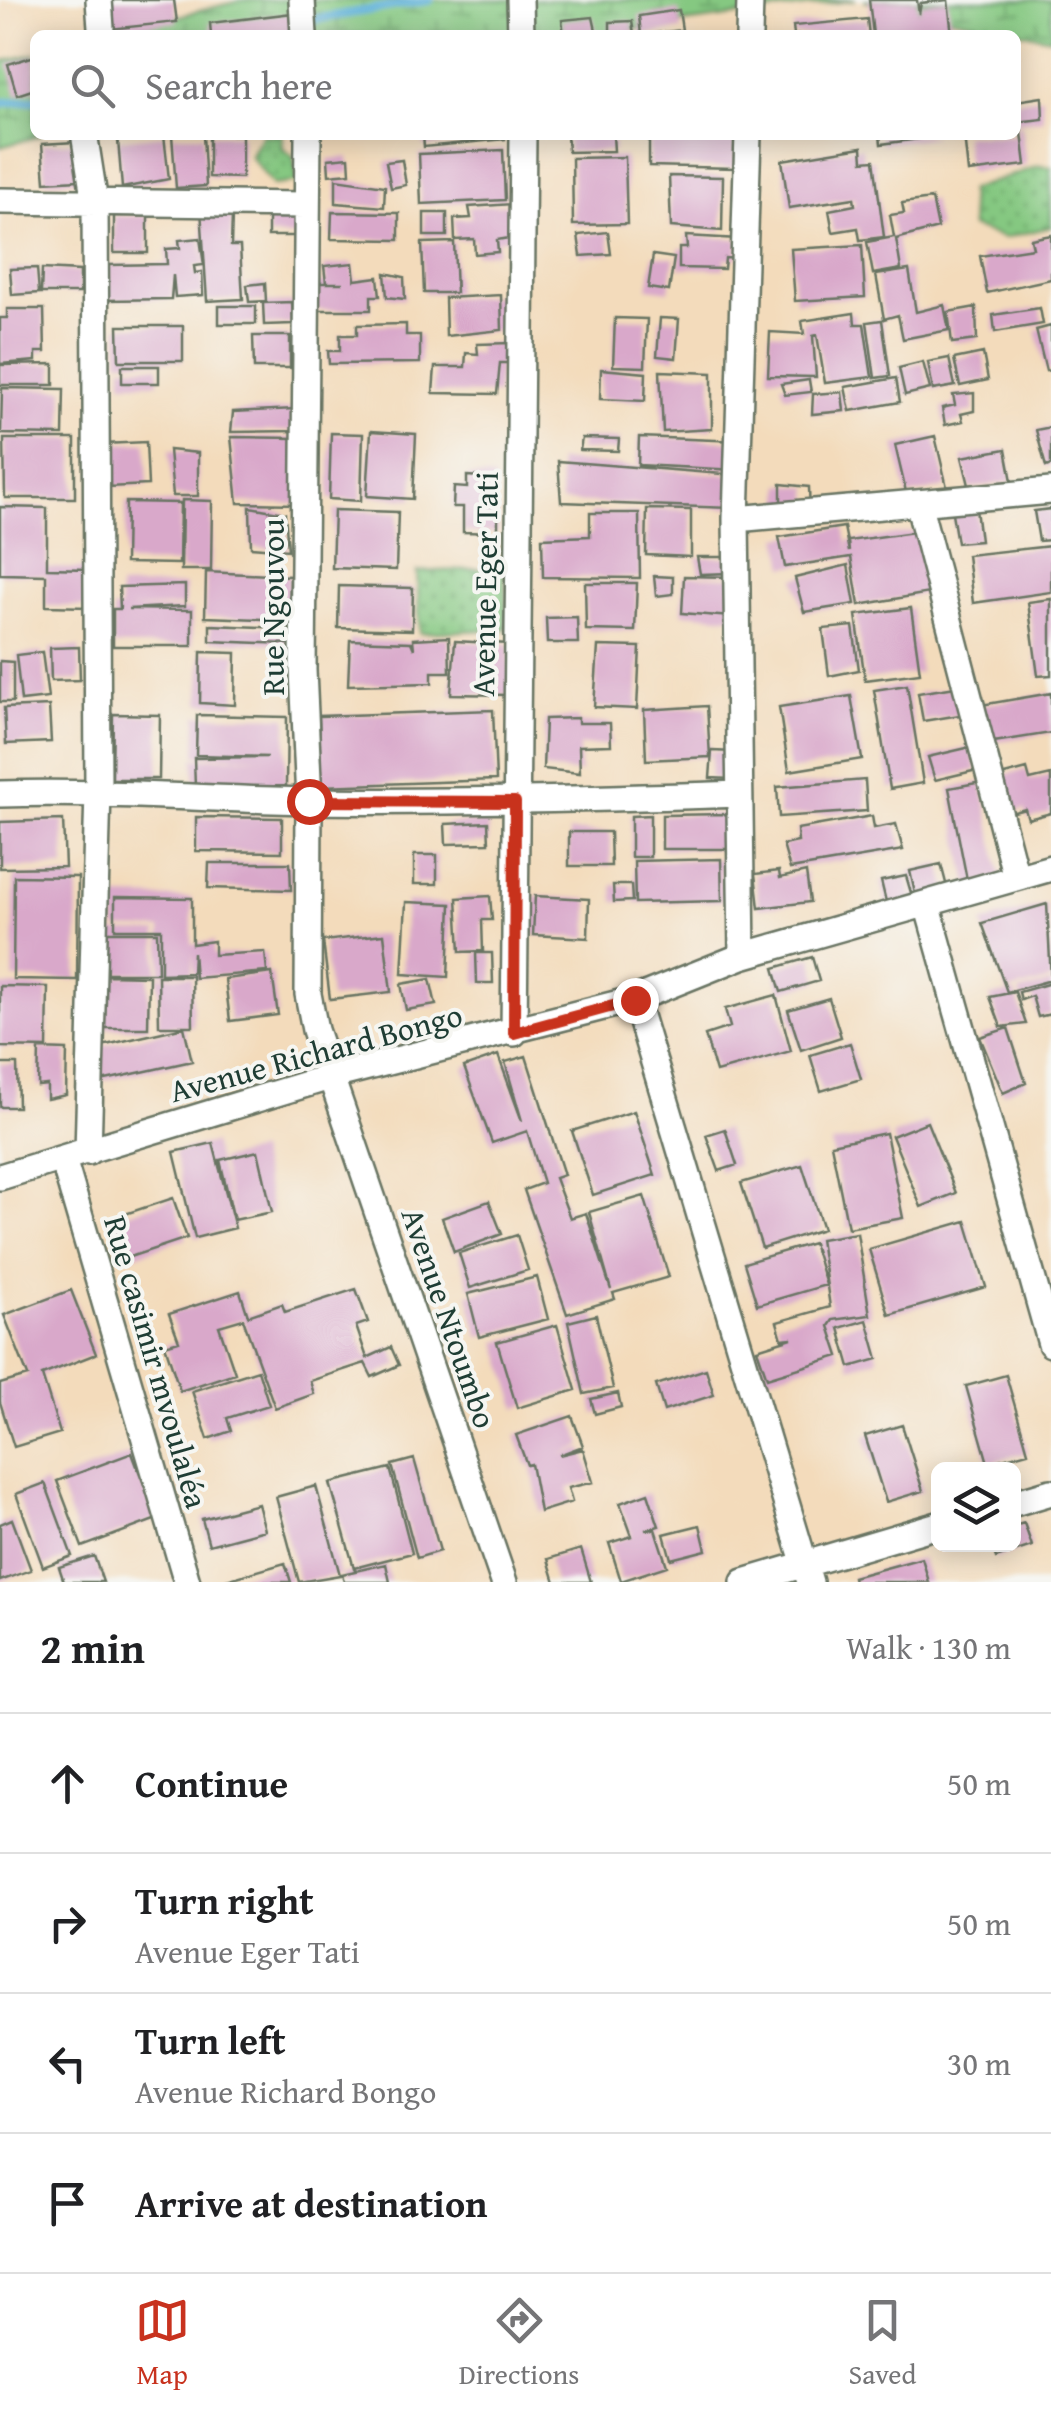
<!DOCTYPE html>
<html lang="en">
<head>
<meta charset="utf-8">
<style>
	:root { --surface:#fff; --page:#f6f6f6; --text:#202124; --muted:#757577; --line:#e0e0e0; --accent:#c8321e }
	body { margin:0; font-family:"Gentium Book Plus",serif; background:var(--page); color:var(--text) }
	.controls { position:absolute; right:30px; bottom:30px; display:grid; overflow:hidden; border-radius:15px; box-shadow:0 5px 25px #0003 }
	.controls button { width:90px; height:90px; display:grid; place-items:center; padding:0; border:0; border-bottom:2px solid var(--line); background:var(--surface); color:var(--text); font:50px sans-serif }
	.stop { position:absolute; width:30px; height:30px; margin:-22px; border:8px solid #c8321e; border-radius:50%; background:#fff }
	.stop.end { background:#c8321e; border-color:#fff; box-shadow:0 2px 10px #0008 }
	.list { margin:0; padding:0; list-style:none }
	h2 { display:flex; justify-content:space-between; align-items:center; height:130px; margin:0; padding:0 40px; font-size:42px }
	h2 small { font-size:32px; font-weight:400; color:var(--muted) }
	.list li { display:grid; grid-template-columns:65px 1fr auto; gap:30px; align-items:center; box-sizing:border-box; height:140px; padding:0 40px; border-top:2px solid var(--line) }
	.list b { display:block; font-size:38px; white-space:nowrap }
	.list p { margin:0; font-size:32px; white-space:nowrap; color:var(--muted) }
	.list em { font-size:32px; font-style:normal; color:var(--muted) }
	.icon { flex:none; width:55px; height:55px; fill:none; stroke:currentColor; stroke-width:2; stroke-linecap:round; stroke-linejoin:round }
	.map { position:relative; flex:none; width:1051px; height:1582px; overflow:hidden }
	.search { position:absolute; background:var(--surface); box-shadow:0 5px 25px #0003; left:30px; right:30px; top:30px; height:110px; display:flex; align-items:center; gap:25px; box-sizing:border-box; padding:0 35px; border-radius:15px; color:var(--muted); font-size:38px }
	.sheet { height:690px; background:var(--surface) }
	nav { display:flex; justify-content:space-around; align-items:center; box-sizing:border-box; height:140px; border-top:2px solid var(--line); background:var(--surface); font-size:28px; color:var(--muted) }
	nav a { display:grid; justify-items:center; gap:5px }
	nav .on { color:var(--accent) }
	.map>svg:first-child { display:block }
	.grass { fill:url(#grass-dots); stroke:#52825a; stroke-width:2.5 }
	.wetland { fill:url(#wetland-marsh); stroke:#52825a; stroke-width:2.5 }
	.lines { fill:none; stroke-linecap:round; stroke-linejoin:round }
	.stream { stroke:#5cb0d8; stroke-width:9 }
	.building { fill:#d9a8ca }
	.street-casing { stroke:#697463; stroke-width:30 }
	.street { stroke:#fff; stroke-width:25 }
	.route { stroke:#c8321e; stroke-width:12 }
	.labels { text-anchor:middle; stroke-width:8; stroke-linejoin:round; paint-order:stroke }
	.street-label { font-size:32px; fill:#1f3d34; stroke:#f6f6f2 }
</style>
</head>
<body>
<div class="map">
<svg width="1051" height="1582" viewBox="0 0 1051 1582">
	<defs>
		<pattern id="grass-dots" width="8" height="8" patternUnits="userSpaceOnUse" patternTransform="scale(2.5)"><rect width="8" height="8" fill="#85c881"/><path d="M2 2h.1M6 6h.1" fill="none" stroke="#6ca46a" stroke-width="1.8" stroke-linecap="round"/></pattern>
		<pattern id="wetland-marsh" width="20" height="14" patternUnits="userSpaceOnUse" patternTransform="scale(2.5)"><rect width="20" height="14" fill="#85c881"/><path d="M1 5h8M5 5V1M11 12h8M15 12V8" fill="none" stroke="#6ca46a"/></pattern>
	</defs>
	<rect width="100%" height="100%" fill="#f6f6f2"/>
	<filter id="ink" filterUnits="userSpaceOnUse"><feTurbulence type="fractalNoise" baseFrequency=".01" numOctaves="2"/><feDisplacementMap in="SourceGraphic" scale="20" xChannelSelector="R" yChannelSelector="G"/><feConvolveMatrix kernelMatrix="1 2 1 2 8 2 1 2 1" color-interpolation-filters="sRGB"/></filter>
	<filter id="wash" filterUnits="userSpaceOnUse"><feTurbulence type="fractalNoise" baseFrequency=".0048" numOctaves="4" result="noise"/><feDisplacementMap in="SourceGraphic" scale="40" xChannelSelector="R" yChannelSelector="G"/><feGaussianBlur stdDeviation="2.25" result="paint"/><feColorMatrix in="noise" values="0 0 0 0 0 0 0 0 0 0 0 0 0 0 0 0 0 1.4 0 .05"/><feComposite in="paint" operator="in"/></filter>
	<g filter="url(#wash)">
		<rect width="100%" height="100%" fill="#f3dbbb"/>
		<path class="grass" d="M262 135H282L283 149 293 156 298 182 273 185 250 156Z
			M1039 166 1051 167V227L1004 238 971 227 969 190Z
			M504 568 507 629 420 633 417 572Z"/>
		<path class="wetland" d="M243 0H856L592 35H104Z
			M864 0H1051V38Z
			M35 54V135H43L0 147V62Z"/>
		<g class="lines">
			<path class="stream" d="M305 21 430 0
				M0 103 35 100"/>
		</g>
		<g id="blocks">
			<path class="building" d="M107 0H174L177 22 110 29Z
				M869 0H917L919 14 921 3 948 0 952 35H873Z
				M679 10 682 30 641 35 639 16Z
				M293 13 296 31 286 35H211L210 23Z
				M593 17 597 35H564L562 20Z
				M867 19 869 35H794L793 26Z
				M632 21 634 35H610V22Z
				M35 56V89L17 95 8 64Z
				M1042 97 1043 119 1016 122V101Z
				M1021 125 1026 165 968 172 964 135H1016V126Z
				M164 135 169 179 122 188 118 140Z
				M172 135H203L206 186 176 188Z
				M209 135H242V178L209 177Z
				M423 135H505V139L424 147Z
				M567 135H613L614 151 568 152Z
				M649 135H735V168L649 166Z
				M880 135H933L934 137 881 144Z
				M75 142 78 180 45 182 42 144Z
				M862 147 863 161 874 160 884 237 860 240 858 228 833 232 829 210 855 205 854 198 789 208 782 160Z
				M503 150 505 200 421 204 419 154Z
				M349 157 350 173 329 175 328 159Z
				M625 157 627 224 573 225 572 158Z
				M402 160 406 185 391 188 386 162Z
				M669 176 723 177 722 231 671 227Z
				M336 179 385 186 384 207 336 203Z
				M932 199 938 228 896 239 901 269 873 274 867 242 894 237 890 215 904 213 902 203Z
				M512 204 515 237 497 240 498 252 475 254 474 239 455 240 454 219 471 218 469 207Z
				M201 209 232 215 231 246H240L243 299 207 301Z
				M268 209H303V236H268Z
				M332 212 399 213V240L331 239Z
				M424 213H447V236H424Z
				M114 216H148V253H114Z
				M608 232 611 254 581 256 578 235Z
				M1051 235V279L987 293 980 256 1033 248 1031 239Z
				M686 236 738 239V259L725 258 724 269 679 268V248H687Z
				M200 238 204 265 194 266 195 273 202 272 203 295 175 297 173 275 171 299 108 300V265L167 264 166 249 180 248 179 240Z
				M454 242 456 293H424L422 243Z
				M862 245 865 297 795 301 791 249Z
				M653 255 674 258 669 291 648 288Z
				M353 263 355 280 378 277 380 296H371V310H316V283H343H326L324 266Z
				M37 268 39 293 12 295 10 269Z
				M42 269 80 271V293H41Z
				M909 270 916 312 944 305 949 330 903 339 898 315 884 319 876 275Z
				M385 273 404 277 405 299 387 297Z
				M265 283 266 301 249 302 247 285Z
				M501 295 502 330 446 336 445 298Z
				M292 302 293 324 264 325 263 303Z
				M219 306H256V324H219Z
				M976 307 977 340 952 343 948 312Z
				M1040 308 1043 324 995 332 993 315Z
				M7 309H44L45 352H36V361L0 364V318H7Z
				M854 313 855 324H864L872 377 825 383 817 335 813 336 816 377 768 376 770 332 804 334 802 321Z
				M615 318 647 319 645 367 613 366Z
				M660 318 679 319 676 358 657 356Z
				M882 320 890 376 875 378 867 322Z
				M406 324V335H420V363L329 364 328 351H340V335H357V325Z
				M118 326H183V361H119Z
				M1051 326V370L1046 371 1036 330Z
				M253 336H290V368H254Z
				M511 343 514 363H500L497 394 433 393 435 367H465L466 353 478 354 477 344Z
				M983 353 988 380 960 386 954 359Z
				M949 358 955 386 933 390 928 362Z
				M923 362 930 389 905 395 899 368Z
				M54 364V385H0V365Z
				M122 366H159V383H122Z
				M601 369 646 373 645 401 600 399Z
				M660 371 712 373V429L663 432Z
				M896 378 900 402 850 411 845 387Z
				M809 380 811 392 785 395 781 384Z
				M2 388 64 389 63 435 1 434Z
				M842 392 844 411 812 414 813 394Z
				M974 393V411L961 414 963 421 945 425 942 408 955 405 953 395Z
				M295 409 296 431 231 432 233 412Z
				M1051 427V465L1046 467 1036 430Z
				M371 431 416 434 413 499 367 496Z
				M331 433 363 434 361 501 329 499Z
				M935 436 947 487 907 496 895 445Z
				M231 437 296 438 299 504 238 503Z
				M639 437 739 441 738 470 638 465Z
				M582 438 619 439 618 451 580 450Z
				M4 439H75V498H5Z
				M146 442 148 485 107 487 104 444Z
				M1006 449 1012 481 970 489 962 457Z
				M169 450 198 453V496H173Z
				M558 461 735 475 731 508 561 502Z
				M467 476 494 478 496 498H488V506L498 507V533L463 532V507H453L454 487 467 488Z
				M781 484 809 487 810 513 781 514Z
				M182 500 212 501 211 570H181Z
				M126 502 180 503 179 564 125 563Z
				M0 507 47 508V568L89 569V607L46 606V575L0 574Z
				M250 507 285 513 288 550 251 547Z
				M647 509 691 510V557L646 555Z
				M976 509 980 541 957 543 952 513Z
				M1051 509V540L1039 541 1034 511Z
				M334 510 398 512 396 570 332 568Z
				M590 513H639L640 578 543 577 542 538 590 536Z
				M844 527 849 552 848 541 929 530 941 591 859 605 851 557 785 567 779 537Z
				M1051 546V592L973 603 967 555Z
				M697 557H731L732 573 700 574Z
				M848 565 855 604 804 612 795 578Z
				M206 572 290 576 289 620 205 617Z
				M654 576 673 577V594L656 596Z
				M684 576 733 577 731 617 682 613Z
				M585 583H637L635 631 586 630Z
				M185 585V606L128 609 192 610V646H113V609H120L119 587Z
				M339 586 413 588 412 630 338 628Z
				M1051 599V675L1038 676 1028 602Z
				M911 608 920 673 865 680 856 615Z
				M577 617 578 643H547L546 618Z
				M210 625 287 628V644L210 641Z
				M853 626 859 670 829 676 823 629Z
				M449 637 450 672H432V683L348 685 350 640 411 642 414 649 413 639Z
				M455 641 509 644 510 695 451 694Z
				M598 646 640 647 637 709 594 707Z
				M79 647 80 680 51 681 50 648Z
				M42 652 48 698 21 701 16 655Z
				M201 652 236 653 235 705 200 703Z
				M0 661 13 662V702H0Z
				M907 685 923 783 890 789 874 690Z
				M962 686 966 714 923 721 918 693Z
				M1051 693V733L987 743 981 705Z
				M851 696 862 759 789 771 779 707Z
				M49 706 51 742 6 744 4 708Z
				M707 706 710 757 646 760 644 710Z
				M493 710 496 780 321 786 319 716Z
				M113 714 160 715 159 779H112Z
				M197 715 287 717 286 786 195 787 194 758 268 757 196 755Z
				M578 718V723H610L611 745 579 746 580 773 543 769 545 719Z
				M971 747 977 770 935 780 928 757Z
				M712 751 734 752 732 779 710 778Z
				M1027 769 1030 780 1051 775V813L1028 819 1025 809 1007 814 997 777Z
				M865 780 867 811 779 817 777 787Z
				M982 782 1001 878 968 885 949 788Z
				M730 814V849H662V815Z
				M650 815V857H631V816Z
				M872 816 874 828 896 824 903 850 790 869 783 845 798 842 797 829Z
				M196 817 282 818V852L196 851Z
				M63 820 65 867 0 868V822Z
				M488 822 489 843 446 844 445 824Z
				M569 832H610L611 866H569Z
				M414 855H437V884H414Z
				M721 859 722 901 635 903 634 861Z
				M209 863H290L291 890 208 888Z
				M941 864 949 895 917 903 910 871Z
				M779 871 780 878 806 872 810 902 759 908 755 874Z
				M14 876 78 877 77 980 13 979Z
				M906 876 914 903 888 910 881 881Z
				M613 885H631L632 901 614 902Z
				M490 896 492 920H482L483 951 460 952 457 898Z
				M535 896 589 899 588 938 533 935Z
				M115 897 192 898V944L214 941V955L265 952 267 972 195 978 193 952 192 973 161 974V929H115Z
				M406 902 451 904 448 977 402 974Z
				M1047 904 1051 980 1007 992 982 923Z
				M105 932H157L158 973H105Z
				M384 934 391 992 330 999 323 941Z
				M476 953H492L493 983H477Z
				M812 957 819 981 781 992 774 968Z
				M272 973 278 1015 230 1021 225 979Z
				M104 975 149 976 148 1028H103Z
				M158 976H192L193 1026H159Z
				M430 979 436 1005 406 1010 401 984Z
				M1051 983V1014L1038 1017 1032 996 1021 1000 1019 992Z
				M0 986 48 987 47 1048 0 1047Z
				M1015 992 1026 1024 1001 1027 990 997Z
				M776 995 791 1051 716 1072 705 1035 730 1027 725 1009Z
				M829 998 841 1037 801 1050 788 1010Z
				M184 1027 192 1061 101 1081 93 1048Z
				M1008 1028 1026 1083 1003 1093 980 1037Z
				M850 1043 861 1079 821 1091 810 1055Z
				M39 1049 67 1050 66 1095 47 1099V1085L38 1086Z
				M498 1055 522 1121 505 1062 526 1056 564 1175 555 1178 570 1218 586 1213 611 1290 589 1212 644 1196 669 1277 613 1293 615 1299 567 1314 524 1190 543 1183 527 1131 492 1143 464 1067Z
				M0 1064H17L18 1107H0Z
				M634 1111 655 1175 593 1195 572 1131Z
				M927 1122 956 1193 921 1207 892 1136Z
				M725 1129 737 1165 719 1171 706 1135Z
				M886 1133 903 1218 848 1228 831 1144Z
				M213 1143 235 1228 195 1238 174 1152Z
				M258 1151 272 1212 234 1220 220 1160Z
				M802 1165 823 1229 762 1248 741 1183Z
				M173 1198 187 1238 127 1258 113 1218Z
				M489 1201 502 1234 454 1252 442 1218Z
				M966 1221 986 1287 889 1315 869 1249Z
				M857 1233 870 1315 833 1320 829 1326 839 1356 767 1378 757 1349 792 1338 782 1339 777 1322 830 1307 820 1239Z
				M517 1235 528 1270 470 1288 459 1253Z
				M813 1243 826 1285 757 1305 744 1263Z
				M537 1277 548 1319 479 1337 468 1294Z
				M356 1289 368 1322 356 1326 367 1358 391 1347 399 1365 372 1377 365 1363 310 1381 314 1394 275 1408 243 1319 219 1326 235 1373 180 1391 165 1345 179 1341 169 1314 240 1291 248 1316 282 1304 285 1312Z
				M71 1290 96 1354 42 1375 60 1433 14 1447 0 1402V1384L28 1376 4 1315Z
				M596 1315 613 1388 584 1394 568 1322Z
				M867 1320 878 1359 850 1367 839 1328Z
				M557 1325 576 1390 517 1408 497 1342Z
				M706 1369 714 1395 664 1411 656 1385Z
				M258 1370 269 1405 227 1418 231 1431 208 1439 192 1391Z
				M1006 1375 1028 1452 988 1463 966 1386Z
				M618 1393 621 1407 595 1414 591 1399Z
				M572 1416 583 1446 559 1455 583 1449 593 1482 568 1488 572 1502 540 1512 531 1464 527 1465 516 1435Z
				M902 1425 923 1491 886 1502 865 1436Z
				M132 1453 157 1519 82 1547 57 1481Z
				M414 1459 440 1551 417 1558 392 1465Z
				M390 1468 412 1553 354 1568 330 1483Z
				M45 1483 72 1556 43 1567 16 1494Z
				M316 1486 340 1575 299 1582 276 1497Z
				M648 1493 659 1526 645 1530 655 1529 667 1566 621 1581 609 1543 632 1536 620 1503Z
				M258 1504 265 1530 209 1545 202 1519Z
				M12 1519 31 1570 0 1581V1524Z
				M1024 1523 1032 1546 996 1558 991 1544H1014V1526Z
				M700 1525 706 1550 671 1559 664 1534Z
				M581 1549 591 1582H555L548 1559Z
				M94 1556 103 1582H64L59 1567Z
				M922 1558 929 1582H854L853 1577Z
				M285 1563 291 1582H223V1581Z
				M386 1564 390 1582H344L342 1574Z"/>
		</g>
	</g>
	<g filter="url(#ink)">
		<use href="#blocks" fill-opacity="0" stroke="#697463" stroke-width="2.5"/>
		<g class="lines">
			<g class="street-casing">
				<path id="street" d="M99 0 101 28
					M302 0 304 35
					M520 0 521 35
					M749 35 750 0
					M308 135 303 670 309 801 308 994 315 1030 504 1582
					M85 139 95 203 98 791 88 1152
					M0 201 305 205
					M919 506 1016 877
					M736 519 1051 491
					M0 794C105 791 208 799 312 801 455 803 597 799 739 794
					M927 904 1051 1344
					M742 956 736 519 748 135
					M635 999 810 1582
					M514 1033 523 135
					M63 1159 187 1582
					M0 1177 333 1076 635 999 742 956 1051 868
					M1014 1503 1051 1492
					M744 1582 938 1525"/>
			</g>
			<use href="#street" class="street"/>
		</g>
	</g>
	<g class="lines" filter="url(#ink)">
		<path class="route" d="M309 801 515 802 514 1033 635 1000"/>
	</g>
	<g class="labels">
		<g class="street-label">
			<text transform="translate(485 584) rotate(-89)" y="11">Avenue Eger Tati</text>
			<text transform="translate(273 607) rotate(-90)" y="11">Rue Ngouvou</text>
			<text transform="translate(316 1053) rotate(-15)" y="11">Avenue Richard Bongo</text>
			<text transform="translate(449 1318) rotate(71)" y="11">Avenue Ntoumbo</text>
			<text transform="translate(156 1362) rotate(74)" y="11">Rue casimir mvoulaléa</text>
		</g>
	</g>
</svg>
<div class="controls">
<button><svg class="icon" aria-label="layers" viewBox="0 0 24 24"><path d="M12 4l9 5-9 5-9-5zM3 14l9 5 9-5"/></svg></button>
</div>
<div class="stop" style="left:309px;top:801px"></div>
<div class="stop end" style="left:635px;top:1000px"></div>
<div class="search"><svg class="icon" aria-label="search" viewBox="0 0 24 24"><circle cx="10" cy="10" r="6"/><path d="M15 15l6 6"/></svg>Search here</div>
</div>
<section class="sheet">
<h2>2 min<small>Walk · 130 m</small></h2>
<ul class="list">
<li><svg class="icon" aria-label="ahead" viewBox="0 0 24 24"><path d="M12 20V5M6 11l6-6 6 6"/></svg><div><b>Continue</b></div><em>50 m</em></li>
<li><svg class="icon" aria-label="right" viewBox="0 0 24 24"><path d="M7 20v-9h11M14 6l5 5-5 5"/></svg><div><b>Turn right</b><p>Avenue Eger Tati</p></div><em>50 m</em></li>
<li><svg class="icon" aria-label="left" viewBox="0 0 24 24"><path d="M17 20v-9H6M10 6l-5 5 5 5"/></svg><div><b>Turn left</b><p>Avenue Richard Bongo</p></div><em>30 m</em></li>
<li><svg class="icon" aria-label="arrive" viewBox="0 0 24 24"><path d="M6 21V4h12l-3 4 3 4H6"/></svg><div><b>Arrive at destination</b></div></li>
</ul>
</section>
<nav>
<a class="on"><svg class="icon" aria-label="map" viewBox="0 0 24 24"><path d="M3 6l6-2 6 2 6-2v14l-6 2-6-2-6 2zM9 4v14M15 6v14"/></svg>Map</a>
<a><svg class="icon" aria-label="directions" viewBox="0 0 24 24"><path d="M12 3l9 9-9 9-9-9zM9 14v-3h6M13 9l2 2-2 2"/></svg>Directions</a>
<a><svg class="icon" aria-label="saved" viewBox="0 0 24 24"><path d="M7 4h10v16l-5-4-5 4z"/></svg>Saved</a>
</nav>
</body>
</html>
